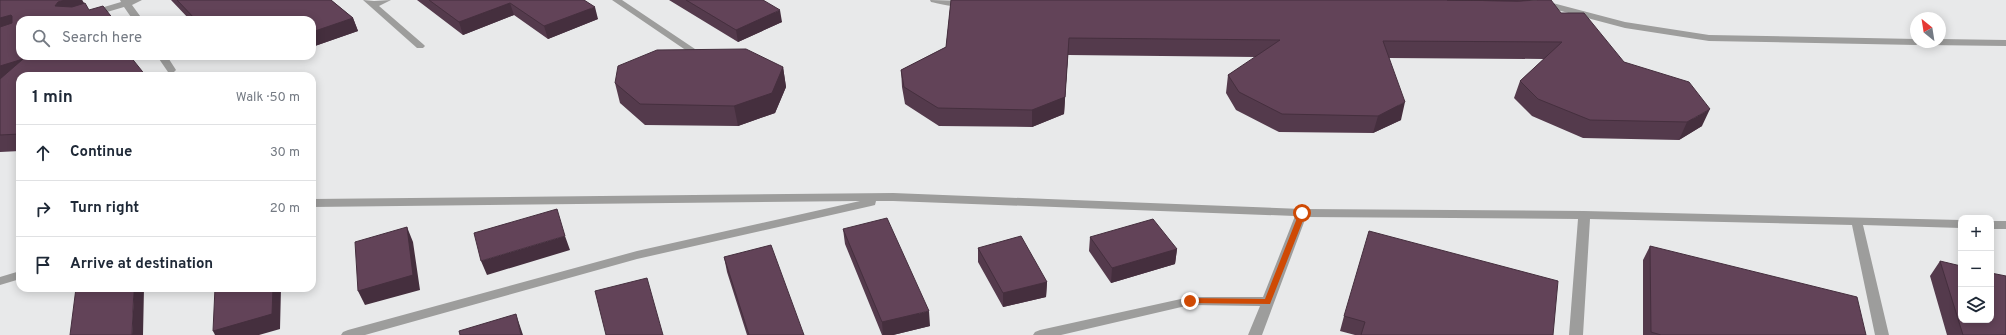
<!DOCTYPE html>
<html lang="en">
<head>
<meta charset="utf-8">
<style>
	:root { --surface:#fff; --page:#f2f2f3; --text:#1f2937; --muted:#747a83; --line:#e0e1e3 }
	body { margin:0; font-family:Overpass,sans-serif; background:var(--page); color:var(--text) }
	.controls { position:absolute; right:12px; bottom:12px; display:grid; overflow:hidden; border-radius:8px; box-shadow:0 2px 10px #0003 }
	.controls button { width:36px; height:36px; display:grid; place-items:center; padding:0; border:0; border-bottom:1px solid var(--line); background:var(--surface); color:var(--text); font:20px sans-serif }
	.compass { position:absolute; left:1910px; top:12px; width:36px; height:36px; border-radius:50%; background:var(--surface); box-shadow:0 2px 10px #0003; rotate:330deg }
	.stop { position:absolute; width:12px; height:12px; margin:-9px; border:3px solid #cf4a04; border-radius:50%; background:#fff }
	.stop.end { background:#cf4a04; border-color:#fff; box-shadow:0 1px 4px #0008 }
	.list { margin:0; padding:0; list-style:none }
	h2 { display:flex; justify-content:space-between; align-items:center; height:52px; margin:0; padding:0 16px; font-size:17px }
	h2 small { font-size:13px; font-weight:400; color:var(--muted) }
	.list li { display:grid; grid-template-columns:26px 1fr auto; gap:12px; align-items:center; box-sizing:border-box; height:56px; padding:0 16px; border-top:1px solid var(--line) }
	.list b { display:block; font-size:15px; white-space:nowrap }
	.list em { font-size:13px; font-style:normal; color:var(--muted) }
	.icon { flex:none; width:22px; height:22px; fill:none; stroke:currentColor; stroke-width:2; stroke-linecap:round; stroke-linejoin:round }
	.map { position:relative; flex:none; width:2006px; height:335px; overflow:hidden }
	.search { position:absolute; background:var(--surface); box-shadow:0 2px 10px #0003; left:16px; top:16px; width:300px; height:44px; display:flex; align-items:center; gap:10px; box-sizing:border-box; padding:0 14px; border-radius:12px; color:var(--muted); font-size:15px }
	.panel { position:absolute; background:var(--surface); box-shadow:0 2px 10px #0003; left:16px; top:72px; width:300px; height:220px; border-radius:12px }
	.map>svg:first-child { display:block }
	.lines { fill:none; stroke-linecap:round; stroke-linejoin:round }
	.minor { fill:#9d9d9c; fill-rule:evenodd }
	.wall { fill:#543a4c }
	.shaded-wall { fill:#452f3e }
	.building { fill:#624358; stroke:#452f3e }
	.route { fill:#cf4a04 }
</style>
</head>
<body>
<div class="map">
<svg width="2006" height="335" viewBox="0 0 2006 335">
	<rect width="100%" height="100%" fill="#e8e9ea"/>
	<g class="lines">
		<path class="minor" d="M120 0H142L132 5 143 20H133L124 7 80 20H65L67 18 121 2Z
			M363 0 374 1 391 0 379 6 423 44 425 46 423 48H417Z
			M612 0H622L695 49 693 51H687Z
			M930 0 966 1 970 4C963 10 940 4 931 2Z
			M1545 1 1625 22 1709 35 1916 39V42H1921L1916 45 1709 41 1625 28 1542 6 1541 4Z
			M1940 39 2006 40V46L1927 45 1922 42H1940Z
			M157 56H167L176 70 174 72H168Z
			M893 193 1302 209 1584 211 1961 220V228L1863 225 1889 335H1875L1852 225 1590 219 1583 335H1569L1578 219 1306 217 1262 335H1248L1260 306 1190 305 1061 335H1033L1035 332 1040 330 1190 297H1263L1295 216 893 201H876L875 205 871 206 637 259 365 335H341L343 332 348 330 637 251 860 201 312 207V199Z
			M1991 221H2006V229H1991Z
			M20 271V279L0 285V277Z"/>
	</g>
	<path class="wall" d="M0 0H82L84 3 20 76V151L0 152Z
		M171 0H331L353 18 358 31 312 47V20H190Z
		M417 0H584L598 19 548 39 514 15 463 35Z
		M669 0H763L782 22 738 42Z
		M951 0 1561 13 1624 62 1702 126 1679 140 1583 138 1532 116 1514 98 1520 81 1544 59 1389 58 1401 120 1373 133 1279 132 1236 110 1226 93 1228 75 1256 57 1068 55 1064 114 1032 127 939 126 905 104 902 87 901 70 946 47Z
		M783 67 786 87 775 113 738 126 645 125 620 103 615 83Z
		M843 229 930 326 893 335H882L845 244Z
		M1090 237 1177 249 1175 264 1111 283 1089 251Z
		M1650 246 1866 335H1643V260Z
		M978 248 1047 282 1046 297 1003 307 978 262Z
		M724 257 804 335H747L727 272Z
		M1940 261 2006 335H1947L1930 276Z
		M1344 316 1553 335H1355L1340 331Z"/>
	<path class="shaded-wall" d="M65 0H82L88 10 55 6 58 2Z
		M510 3 514 15 463 35 459 22Z
		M595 7 598 19 548 39 544 26Z
		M780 10 782 22 738 42 736 30Z
		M11 15 20 30 0 35V18Z
		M353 18 358 31 312 47V32Z
		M1069 38 1064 114 1032 127V110Z
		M226 56H239L228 60Z
		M23 59 0 85V66Z
		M783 67 786 87 775 113 738 126 734 106Z
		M1405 102 1401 120 1373 133 1378 116Z
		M1710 109 1702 126 1679 140 1687 122Z
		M407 227 413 242 420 290 365 305 358 291Z
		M565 236 570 250 487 275 481 261Z
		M1177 249 1175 264 1111 283 1112 268Z
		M1047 282 1046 297 1003 307V293Z
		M134 288H144L143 335H132Z
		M273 288H281L280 329 259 335H215L213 331Z
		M929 311 930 326 893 335H883L882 322Z
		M516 314 523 335H521Z"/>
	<path class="building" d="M0 0H65L58 2 55 6 72 7 85 3 89 10 103 6 114 20H20V56H130L146 76H20V134L0 135V79L23 59 0 66V27L12 23V16L11 15 0 18Z
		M177 0H331L353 18 312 32V20H196Z
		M429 0H584L595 7 544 26 510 3 459 22Z
		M686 0H763L780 10 736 30Z
		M951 0H1447L1520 1 1538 0H1551L1561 13H1584L1624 62 1689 82 1710 109 1687 122 1590 120 1538 99 1520 81 1562 42 1383 41 1405 102 1378 116 1282 114 1239 92 1228 75 1280 40 1069 38 1065 97 1032 110 938 108 904 87 901 70 946 47Z
		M1447 0H1528L1518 1Z
		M746 49 783 67 772 93 734 106 640 104 615 83 618 66 657 50Z
		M557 209 565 236 481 261 474 233Z
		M887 218 929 311 882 322 843 229Z
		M1153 219 1177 249 1112 268 1090 237Z
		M407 227 413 275 358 291 355 242Z
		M1369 231 1558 281 1553 335H1361L1365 322 1344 316Z
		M1021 236 1047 282 1003 293 978 248Z
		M771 245 804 335H749L724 257Z
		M1650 246 1857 297 1866 335H1661L1651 332Z
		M1940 261 1961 266V320H1991V273L2006 276V335H1963Z
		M647 278 663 335H606L595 291Z
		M76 288H134L132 335H70Z
		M215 288H273L272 314 213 331Z
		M516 314 521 335H460L459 331Z"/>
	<path class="route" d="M1302 211 1306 213 1270 304 1187 303V299L1190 298 1265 299 1299 213Z"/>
</svg>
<div class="controls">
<button>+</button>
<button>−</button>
<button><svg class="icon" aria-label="layers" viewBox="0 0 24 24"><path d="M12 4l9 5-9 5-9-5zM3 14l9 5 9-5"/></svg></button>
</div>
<svg class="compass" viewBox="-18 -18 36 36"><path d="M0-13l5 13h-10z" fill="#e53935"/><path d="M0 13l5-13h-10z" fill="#747a83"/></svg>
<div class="stop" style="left:1302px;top:213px"></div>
<div class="stop end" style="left:1190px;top:301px"></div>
<div class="search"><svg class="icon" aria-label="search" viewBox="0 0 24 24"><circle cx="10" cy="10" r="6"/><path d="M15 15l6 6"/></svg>Search here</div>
<section class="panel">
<h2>1 min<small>Walk · 50 m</small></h2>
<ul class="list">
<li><svg class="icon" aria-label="ahead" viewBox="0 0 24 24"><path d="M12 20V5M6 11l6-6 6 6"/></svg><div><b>Continue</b></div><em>30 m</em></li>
<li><svg class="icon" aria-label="right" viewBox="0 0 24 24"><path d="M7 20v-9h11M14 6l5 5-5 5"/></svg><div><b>Turn right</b></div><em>20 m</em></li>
<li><svg class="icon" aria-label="arrive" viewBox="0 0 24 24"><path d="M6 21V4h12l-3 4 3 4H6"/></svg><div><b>Arrive at destination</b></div></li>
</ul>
</section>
</div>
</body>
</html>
